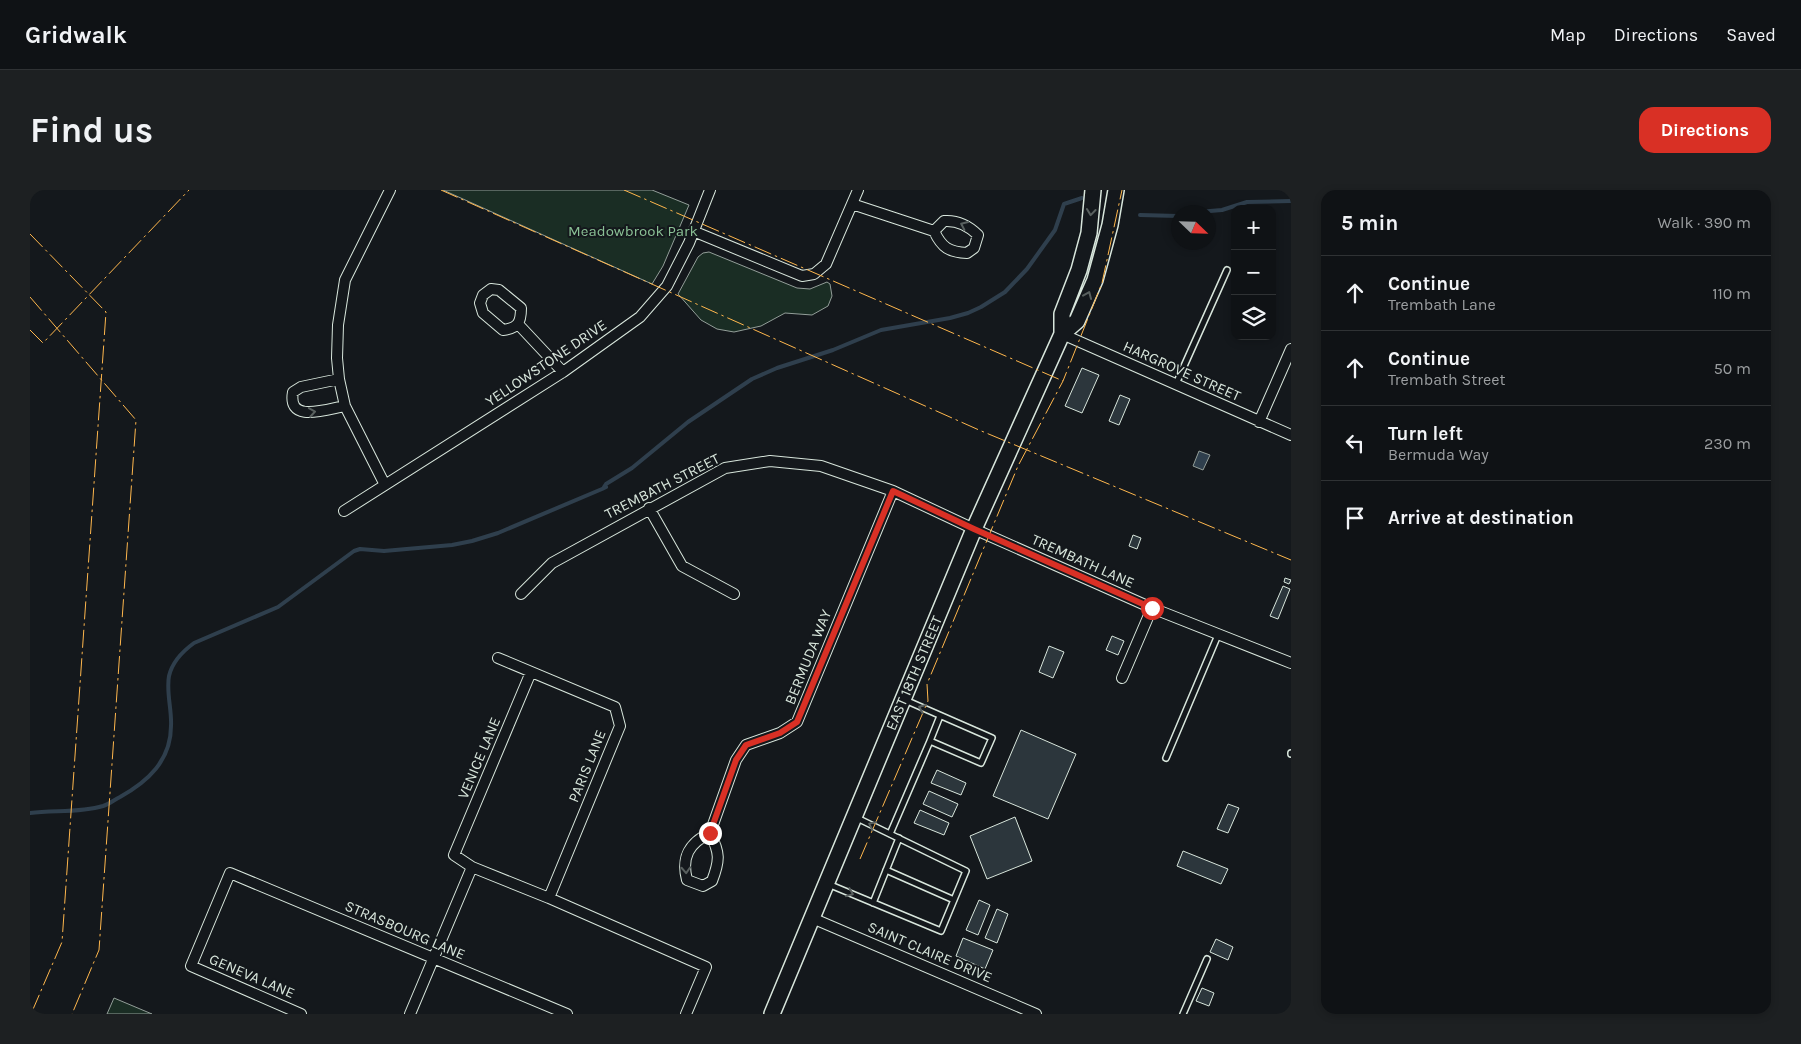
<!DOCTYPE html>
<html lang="en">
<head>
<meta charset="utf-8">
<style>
	:root { --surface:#0f1215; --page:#1d2022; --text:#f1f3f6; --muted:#9b9ea0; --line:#2f3234; --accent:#d93025 }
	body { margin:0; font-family:Karla,sans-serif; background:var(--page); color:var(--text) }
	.controls { position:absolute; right:15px; top:15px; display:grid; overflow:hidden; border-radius:10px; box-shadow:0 2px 8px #0003 }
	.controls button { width:45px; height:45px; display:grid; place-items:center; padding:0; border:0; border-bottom:1px solid var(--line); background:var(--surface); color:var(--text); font:25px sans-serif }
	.compass { position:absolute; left:1141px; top:15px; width:45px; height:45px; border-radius:50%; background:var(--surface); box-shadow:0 2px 8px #0003; rotate:113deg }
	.stop { position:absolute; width:15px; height:15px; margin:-11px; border:4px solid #d93025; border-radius:50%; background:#fff }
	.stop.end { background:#d93025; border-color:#fff; box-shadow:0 1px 5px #0008 }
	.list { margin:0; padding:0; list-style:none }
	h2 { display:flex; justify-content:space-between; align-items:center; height:65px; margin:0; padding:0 20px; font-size:21px }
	h2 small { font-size:16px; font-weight:400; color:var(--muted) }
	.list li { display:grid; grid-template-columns:32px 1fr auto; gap:15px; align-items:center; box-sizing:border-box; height:75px; padding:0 20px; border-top:1px solid var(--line) }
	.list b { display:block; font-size:19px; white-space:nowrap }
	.list p { margin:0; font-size:16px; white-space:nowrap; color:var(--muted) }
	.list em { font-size:16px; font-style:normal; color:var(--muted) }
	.icon { flex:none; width:28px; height:28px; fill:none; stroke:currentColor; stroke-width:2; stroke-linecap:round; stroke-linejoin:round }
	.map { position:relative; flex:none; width:1261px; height:824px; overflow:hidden; border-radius:15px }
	header { display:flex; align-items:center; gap:30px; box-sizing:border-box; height:70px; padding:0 25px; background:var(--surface); border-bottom:1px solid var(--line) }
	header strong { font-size:24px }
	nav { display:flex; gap:28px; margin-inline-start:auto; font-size:18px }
	.intro { display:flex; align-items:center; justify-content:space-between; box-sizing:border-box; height:120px; padding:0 30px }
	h1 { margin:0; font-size:35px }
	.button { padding:12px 22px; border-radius:15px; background:var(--accent); color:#fff; font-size:18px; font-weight:700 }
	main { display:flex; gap:30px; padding:0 30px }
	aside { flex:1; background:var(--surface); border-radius:15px; box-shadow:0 2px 8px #0003 }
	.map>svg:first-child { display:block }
	.green { fill:#1a2d24; stroke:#939e99 }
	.water { fill:#2f3f4d; stroke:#939e99 }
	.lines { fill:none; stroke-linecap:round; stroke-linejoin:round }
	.stream { stroke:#2f3f4d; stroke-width:4 }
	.building { fill:#2c363c; stroke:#d8e6dc }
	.lane-casing { stroke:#d8e6dc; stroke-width:8 }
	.street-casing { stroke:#d8e6dc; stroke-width:12 }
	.secondary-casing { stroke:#d8e6dc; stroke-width:18 }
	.lane { stroke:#14181c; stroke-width:5 }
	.street { stroke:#14181c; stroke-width:10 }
	.secondary { stroke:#14181c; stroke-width:15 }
	.power { stroke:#ffb74d; stroke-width:1; stroke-dasharray:18 4 2.5 4; stroke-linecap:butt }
	.oneway { stroke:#59605f }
	.route { stroke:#d93025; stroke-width:6 }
	.labels { text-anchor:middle; stroke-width:4; stroke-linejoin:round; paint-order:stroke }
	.park-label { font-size:15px; fill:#8ac095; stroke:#14181c }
	.street-label { font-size:15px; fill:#d8e6dc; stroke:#14181c }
</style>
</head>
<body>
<header>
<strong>Gridwalk</strong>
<nav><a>Map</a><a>Directions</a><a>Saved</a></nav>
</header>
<div class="intro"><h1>Find us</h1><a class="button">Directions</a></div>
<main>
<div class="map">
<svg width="1261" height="824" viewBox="0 0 1261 824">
	<rect width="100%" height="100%" fill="#14181c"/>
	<path class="green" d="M413 0H622L659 15 633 76 622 94Z
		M679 62 767 98 780 99 797 92 800 94 802 106 798 116 782 125 755 123 731 136 704 142 687 139 671 130 648 104 668 67 673 63Z
		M84 808 122 824H77Z"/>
	<path class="water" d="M1169 261 1180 265 1173 280 1163 276Z"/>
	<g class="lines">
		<path class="stream" d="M1168 22 1192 20 1217 12 1261 11
			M1110 25 1148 26
			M0 623C24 620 50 623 73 616 79 614 84 610 90 607 117 592 141 571 141 536 142 520 136 502 139 486 142 473 153 461 164 453L248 417 324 361 330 359 354 361 422 355 442 351 468 343 572 299 576 297H574L576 294 602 278 658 232 722 189 747 178 803 160 851 140 920 128 938 123 951 117 975 102 997 79 1025 40 1034 14 1052 8"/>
	</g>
	<path class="building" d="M1052 178 1069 185 1052 223 1035 216Z
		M1090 205 1100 209 1089 235 1079 231Z
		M1103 345 1111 348 1107 359 1099 356Z
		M1255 388 1261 390 1259 394 1254 392Z
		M1253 396 1260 399 1248 429 1240 426Z
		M1082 446 1094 451 1088 465 1076 460Z
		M1019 456 1034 462 1023 488 1009 482Z
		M991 540 1046 564 1018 629 963 606Z
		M907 580 936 593 931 605 901 593Z
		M899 601 928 614 922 627 893 614Z
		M1198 614 1209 618 1198 643 1187 639Z
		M890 620 919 633 914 645 884 633Z
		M985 627 1002 671 957 689 940 646Z
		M1153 661 1198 679 1191 694 1147 676Z
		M949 710 960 715 948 745 936 740Z
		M967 719 978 724 967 753 955 748Z
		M933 748 963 760 955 779 926 766Z
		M1186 749 1203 757 1198 770 1180 762Z
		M1172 798 1184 803 1179 816 1166 811Z"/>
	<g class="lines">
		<g class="lane-casing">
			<path id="lane" d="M1146 194 1197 80
				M900 551 910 526
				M1261 564V563
				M1136 568 1188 445
				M860 644 900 551 951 573 962 548 875 510
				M856 680 924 710
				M798 694 911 741 936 681 827 628
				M843 713 869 648
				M1153 824 1177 769"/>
		</g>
		<g class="street-casing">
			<path id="street" d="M822 14 904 41C912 58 919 62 937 63L944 58 948 45C938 35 928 30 914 31L904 41
				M663 41 772 86 784 84 796 74 828 0
				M461 99 469 100 491 118C491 133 488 138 473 140L453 123 450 113 453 105Z
				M488 134 533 182
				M1032 144 1261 245
				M309 189 271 197 263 202C257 234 297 219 315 216
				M1229 232 1261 159
				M355 295 315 216 309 189 307 168 308 135 315 90 360 0
				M619 318 652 376 704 404
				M314 321 533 182 610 127 637 96 659 53 680 0
				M491 404 522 373 695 278 740 271 791 276 863 301 944 339 1122 418 1261 473
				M468 468 585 517 590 536 519 708
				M501 482 424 665 442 677 519 708 676 777 656 824
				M1092 488 1122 418
				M680 643C690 663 690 670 682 691L673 696 657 690C651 667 659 653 680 643L706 570 716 555 750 543 767 532 863 301
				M782 728 1006 824
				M271 824 161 776 200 683 537 824
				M380 824 442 677"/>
		</g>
		<g class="secondary-casing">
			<path id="secondary" d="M1032 144 1047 131 1065 90 1080 35 1086 0
				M742 824 944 339 1032 144V124L1049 80 1059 43 1063 0"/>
		</g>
		<use href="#lane" class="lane"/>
		<use href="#street" class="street"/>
		<use href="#secondary" class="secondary"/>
		<path class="power" d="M411 0 949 240 1261 370
			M594 0 1033 191
			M0 44 76 122 32 752 1 824
			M0 107 106 230 69 760 42 824
			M0 140 13 153 159 0
			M830 669 898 511 897 494 988 276 1033 191 1072 93 1092 0"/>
	</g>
	<defs><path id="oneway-chevron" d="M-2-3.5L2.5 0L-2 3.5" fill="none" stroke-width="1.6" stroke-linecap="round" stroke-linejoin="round" transform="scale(1.25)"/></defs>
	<g class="oneway">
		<use href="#oneway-chevron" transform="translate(1061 22) rotate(96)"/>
		<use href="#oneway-chevron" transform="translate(934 35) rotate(-155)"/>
		<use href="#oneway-chevron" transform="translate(1058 105) rotate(-67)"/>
		<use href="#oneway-chevron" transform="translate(282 222) rotate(-9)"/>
		<use href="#oneway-chevron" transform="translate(892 518) rotate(-156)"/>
		<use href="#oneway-chevron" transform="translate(842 635) rotate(-154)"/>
		<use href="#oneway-chevron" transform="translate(656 680) rotate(87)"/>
		<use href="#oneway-chevron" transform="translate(820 703) rotate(22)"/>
	</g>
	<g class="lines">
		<path class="route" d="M680 643 706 570 716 555 750 543 767 532 863 301 944 339 1122 418"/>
	</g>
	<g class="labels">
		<g class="park-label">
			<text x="603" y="46">Meadowbrook Park</text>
		</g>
		<g class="street-label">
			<text transform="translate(516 173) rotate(-34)" y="5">YELLOWSTONE DRIVE</text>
			<text transform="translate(1152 181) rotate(24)" y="5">HARGROVE STREET</text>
			<text transform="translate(632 296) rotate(-27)" y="5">TREMBATH STREET</text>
			<text transform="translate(1053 371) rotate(24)" y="5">TREMBATH LANE</text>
			<text transform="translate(778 467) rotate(-68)" y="5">BERMUDA WAY</text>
			<text transform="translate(884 483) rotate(-67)" y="5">EAST 18TH STREET</text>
			<text transform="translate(449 568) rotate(-67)" y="5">VENICE LANE</text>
			<text transform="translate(557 576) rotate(-68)" y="5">PARIS LANE</text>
			<text transform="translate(375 740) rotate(23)" y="5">STRASBOURG LANE</text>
			<text transform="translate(900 762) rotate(23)" y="5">SAINT CLAIRE DRIVE</text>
			<text transform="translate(222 786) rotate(23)" y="5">GENEVA LANE</text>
		</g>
	</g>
</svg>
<div class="controls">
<button>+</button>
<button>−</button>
<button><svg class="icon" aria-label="layers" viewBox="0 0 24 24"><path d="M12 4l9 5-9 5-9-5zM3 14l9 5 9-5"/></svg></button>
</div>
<svg class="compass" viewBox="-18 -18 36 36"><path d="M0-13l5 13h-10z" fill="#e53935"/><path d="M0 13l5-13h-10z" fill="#9b9ea0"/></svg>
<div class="stop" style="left:1122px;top:418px"></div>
<div class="stop end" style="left:680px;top:643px"></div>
</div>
<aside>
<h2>5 min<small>Walk · 390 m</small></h2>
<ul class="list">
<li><svg class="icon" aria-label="ahead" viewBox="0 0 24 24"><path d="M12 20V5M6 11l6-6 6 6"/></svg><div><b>Continue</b><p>Trembath Lane</p></div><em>110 m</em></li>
<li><svg class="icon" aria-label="ahead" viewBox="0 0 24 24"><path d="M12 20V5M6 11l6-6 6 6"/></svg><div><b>Continue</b><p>Trembath Street</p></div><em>50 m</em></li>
<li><svg class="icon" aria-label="left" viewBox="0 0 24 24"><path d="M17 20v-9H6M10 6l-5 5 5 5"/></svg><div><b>Turn left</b><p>Bermuda Way</p></div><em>230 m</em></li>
<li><svg class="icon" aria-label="arrive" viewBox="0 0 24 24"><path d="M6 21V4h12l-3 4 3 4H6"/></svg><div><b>Arrive at destination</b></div></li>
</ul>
</aside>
</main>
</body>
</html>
